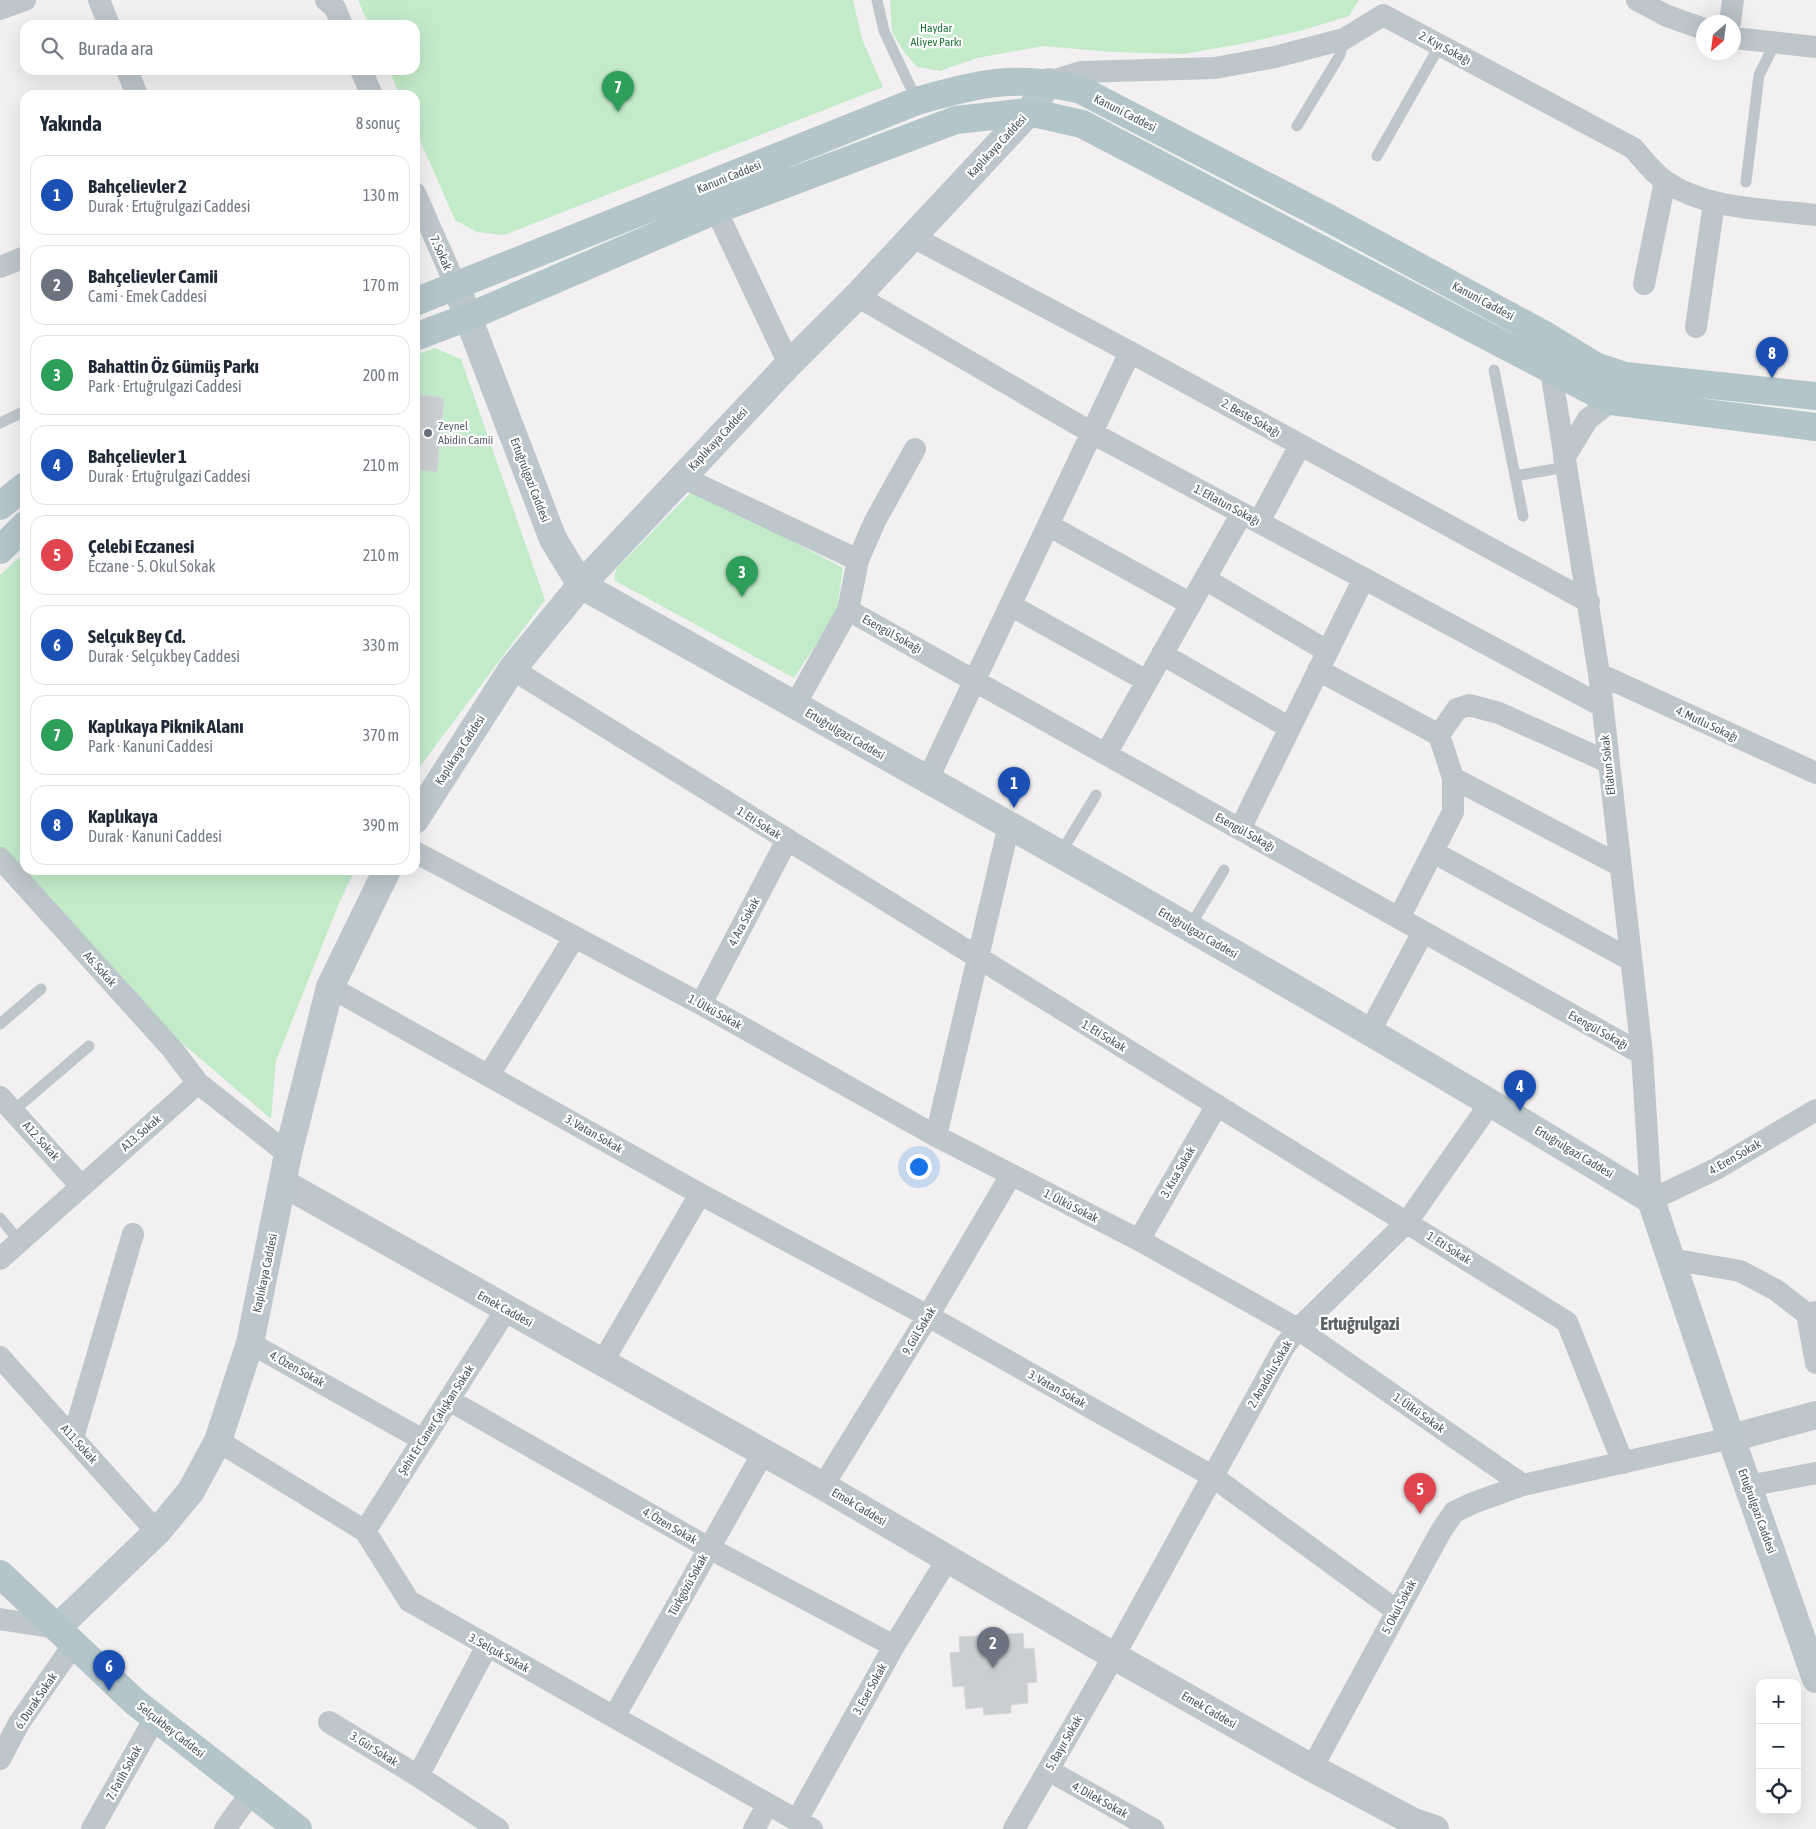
<!DOCTYPE html>
<html lang="tr">
<head>
<meta charset="utf-8">
<style>
	:root { --surface:#fff; --page:#f6f6f7; --text:#1f2937; --muted:#747a83; --line:#e0e1e3; --accent:#0b8043 }
	body { margin:0; font-family:"Asap Condensed",sans-serif; background:var(--page); color:var(--text) }
	.controls { position:absolute; right:15px; bottom:15px; display:grid; overflow:hidden; border-radius:10px; box-shadow:0 5px 20px #0002 }
	.controls button { width:45px; height:45px; display:grid; place-items:center; padding:0; border:0; border-bottom:1px solid var(--line); background:var(--surface); color:var(--text); font:25px sans-serif }
	.compass { position:absolute; left:1696px; top:15px; width:45px; height:45px; border-radius:50%; background:var(--surface); box-shadow:0 5px 20px #0002; rotate:208deg }
	.you { position:absolute; left:918px; top:1166px; width:18px; height:18px; margin:-12px; border:4px solid #fff; border-radius:50%; background:#1a73e8; box-shadow:0 0 0 8px #1a73e833 }
	.badge { display:grid; place-items:center; width:32px; height:32px; border-radius:50%; background:var(--accent); color:#fff; font-size:16px; font-weight:700 }
	.pin { position:absolute; translate:-50% -41px; filter:drop-shadow(0 1px 2px #0008) }
	.pin::after { content:''; position:absolute; top:26px; width:18px; height:15px; background:inherit; clip-path:polygon(0 0,100% 0,50% 100%) }
	.list { margin:0; padding:0; list-style:none }
	h2 { display:flex; justify-content:space-between; align-items:center; height:65px; margin:0; padding:0 20px; font-size:21px }
	h2 small { font-size:16px; font-weight:400; color:var(--muted) }
	.list li { display:grid; grid-template-columns:32px 1fr auto; gap:15px; align-items:center; box-sizing:border-box; height:80px; margin:0 10px 10px; padding:0 10px; border:1px solid var(--line); border-radius:15px }
	.list b { display:block; font-size:19px; white-space:nowrap }
	.list p { margin:0; font-size:16px; white-space:nowrap; color:var(--muted) }
	.list em { font-size:16px; font-style:normal; color:var(--muted) }
	.icon { flex:none; width:28px; height:28px; fill:none; stroke:currentColor; stroke-width:2; stroke-linecap:round; stroke-linejoin:round }
	.map { position:relative; flex:none; width:1816px; height:1829px; overflow:hidden }
	.search { position:absolute; background:var(--surface); box-shadow:0 5px 20px #0002; left:20px; top:20px; width:400px; height:55px; display:flex; align-items:center; gap:12px; box-sizing:border-box; padding:0 18px; border-radius:15px; color:var(--muted); font-size:19px }
	.panel { position:absolute; background:var(--surface); box-shadow:0 5px 20px #0002; left:20px; top:90px; width:400px; height:785px; border-radius:15px }
	.map>svg:first-child { display:block }
	.green { fill:#c3ebca }
	.building { fill:#caced1; stroke:#d4d8da }
	.lines { fill:none; stroke-linecap:round; stroke-linejoin:round }
	.service { stroke:#bdc7cb; stroke-width:11 }
	.minor { stroke:#bdc7cb; stroke-width:22 }
	.tertiary { stroke:#bdc7cb; stroke-width:28 }
	.secondary { stroke:#bbc7cc; stroke-width:28 }
	.primary { stroke:#b3c5cb; stroke-width:28 }
	.worship-dot { fill:#6b7280; stroke:#fff; stroke-width:2 }
	.labels { text-anchor:middle; stroke-width:4.5; stroke-linejoin:round; paint-order:stroke }
	.park-label { font-size:12px; fill:#227539; stroke:#fff }
	.street-label { font-size:12px; fill:#4a575b; stroke:#fff }
	.worship-label { font-size:12px; fill:#5b616d; stroke:#fff; text-anchor:start }
	.district-label { font-size:18px; font-weight:bold; fill:#5d6264; stroke:#fff }
</style>
</head>
<body>
<div class="map">
<svg width="1816" height="1829" viewBox="0 0 1816 1829">
	<rect width="100%" height="100%" fill="#f2f0f0"/>
	<path class="green" d="M358 0H853L862 39 883 87 504 235 477 232 455 220 415 129V95H400L389 70H415V25H369Z
		M890 0H1359L1349 16 1300 31 1241 44 1183 54 1112 52 1043 46 977 58 940 71 917 67 904 52 892 32Z
		M435 348 461 359 545 600 415 773V355Z
		M694 489 843 568 836 614 794 678 614 580 616 569Z
		M25 552V870H355L340 901 276 1061 271 1119 162 1026 0 849V575Z"/>
	<path class="building" d="M415 394 444 398 437 472 415 469Z
		M1023 1633 1024 1649 1034 1648 1037 1682 1027 1683 1028 1703 1011 1705V1713L984 1715 983 1707 966 1709 964 1686 953 1687 950 1653 960 1652 959 1637Z"/>
	<g class="lines">
		<path class="service" d="M877 0 884 31 917 101
			M1297 126 1340 55 1344 39
			M1377 156 1440 45
			M1746 182 1759 75 1770 53 1772 42
			M1494 370 1523 516
			M0 423 25 411
			M1515 476 1566 467
			M1060 854 1096 795
			M1189 928 1224 870
			M0 1024 41 989
			M13 1111 89 1046
			M0 1218 20 1242"/>
		<path class="minor" d="M99 0 109 25
			M326 0 335 8 342 25
			M1637 0 1667 16 1704 29
			M0 9 25 0
			M1730 22 1733 0
			M1734 38 1816 47
			M127 70 137 95
			M361 70 372 95
			M1049 82 1081 72 1215 68 1275 57 1344 39 1383 15 1633 148C1643 159 1652 172 1665 181 1707 210 1766 209 1816 215
			M415 193 456 286
			M716 210 789 364
			M911 236 1130 352 1589 602
			M0 267 25 257
			M1644 284 1665 181
			M857 296 1092 433 1602 706
			M1696 327 1714 203
			M1549 358 1599 674 1642 1054 1651 1200 1716 1169 1816 1110
			M1564 458 1588 419 1611 401
			M682 477 858 560
			M1259 522 1300 445
			M1048 525 1191 604
			M1205 579 1327 651
			M1010 605 1147 681
			M848 610 1642 1054
			M1162 654 1290 728
			M512 669 1567 1322 1623 1463
			M1318 670 1439 735 1453 778V812L1399 918
			M1599 674 1816 773
			M795 705 848 610 858 560 875 521 915 449
			M1439 735 1457 709 1469 705 1499 713 1608 762
			M1106 754 1242 513
			M1453 778 1619 865
			M927 781 1130 352
			M1240 829 1364 578
			M415 852 701 1004 936 1136 1139 1240 1298 1329 1523 1485 1731 1438
			M1433 852 1631 960
			M0 858 173 1050 198 1083
			M330 987 700 1194 928 1316 1212 1476 1397 1611
			M701 1004 787 840
			M1370 1031 1423 932
			M489 1075 574 938
			M0 1097 81 1186
			M936 1136 1009 825
			M1139 1240 1217 1105
			M0 1259 198 1083 288 1154
			M1671 1259 1740 1271 1776 1290 1807 1314 1816 1312
			M1807 1314 1816 1363
			M250 1343 423 1440
			M0 1357 157 1532
			M602 1363 700 1194
			M449 1400 709 1548 894 1646
			M73 1438 133 1234
			M218 1441 365 1531 409 1601 812 1829
			M823 1486 928 1316 1011 1175
			M1748 1486 1816 1473
			M365 1531 506 1310
			M0 1619 57 1628
			M487 1646 418 1776 498 1829
			M614 1717 763 1453
			M329 1722 418 1776
			M0 1759 19 1723 74 1644
			M1312 1768 1441 1531 1454 1512 1473 1503 1523 1485
			M1048 1770 1153 1829
			M797 1820 894 1646 947 1560
			M92 1829 155 1718
			M225 1829 251 1793
			M754 1829 768 1804
			M1014 1829 1114 1656 1284 1347 1298 1329 1407 1222 1491 1102"/>
		<path class="tertiary" d="M283 1183 823 1486 1114 1656 1312 1768 1414 1822 1435 1829
			M1731 1438 1816 1415"/>
		<path class="secondary" d="M456 286 553 539 581 585C939 786 1300 985 1651 1200L1731 1438 1816 1679
			M415 820 512 669 581 585 789 364 857 296 1029 112 1049 82
			M57 1628 157 1532 191 1491 218 1441 250 1343 288 1154 330 987 387 870"/>
		<path class="primary" d="M415 302 917 101C979 83 1017 74 1081 90L1332 220 1543 334 1595 366 1625 376 1816 396
			M415 337 468 317 716 210 956 120 1029 112 1082 124 1611 401 1816 427
			M0 506 25 486
			M0 550 25 525
			M0 1574 135 1702 298 1829"/>
	</g>
	<circle class="worship-dot" cx="428" cy="433" r="5"/>
	<g class="labels">
		<g class="park-label">
			<text x="936" y="32">Haydar<tspan x="936" dy="14">Aliyev Parkı</tspan></text>
		</g>
		<g class="street-label">
			<text transform="translate(1445 48) rotate(28)" y="4">2. Kıyı Sokağı</text>
			<text transform="translate(1125 113) rotate(27)" y="4">Kanuni Caddesi</text>
			<text transform="translate(997 146) rotate(-47)" y="4">Kaplıkaya Caddesi</text>
			<text transform="translate(729 177) rotate(-22)" y="4">Kanuni Caddesi</text>
			<text transform="translate(441 253) rotate(66)" y="4">7. Sokak</text>
			<text transform="translate(1483 301) rotate(28)" y="4">Kanuni Caddesi</text>
			<text transform="translate(1251 418) rotate(29)" y="4">2. Beste Sokağı</text>
			<text transform="translate(718 439) rotate(-47)" y="4">Kaplıkaya Caddesi</text>
			<text transform="translate(530 480) rotate(69)" y="4">Ertuğrulgazi Caddesi</text>
			<text transform="translate(1227 505) rotate(28)" y="4">1. Eflatun Sokağı</text>
			<text transform="translate(892 634) rotate(29)" y="4">Esengül Sokağı</text>
			<text transform="translate(1707 724) rotate(25)" y="4">4. Mutlu Sokağı</text>
			<text transform="translate(845 734) rotate(30)" y="4">Ertuğrulgazi Caddesi</text>
			<text transform="translate(460 750) rotate(-57)" y="4">Kaplıkaya Caddesi</text>
			<text transform="translate(1608 765) rotate(-96)" y="4">Eflatun Sokak</text>
			<text transform="translate(759 823) rotate(32)" y="4">1. Eti Sokak</text>
			<text transform="translate(1245 832) rotate(29)" y="4">Esengül Sokağı</text>
			<text transform="translate(744 922) rotate(-62)" y="4">4. Ara Sokak</text>
			<text transform="translate(1198 933) rotate(30)" y="4">Ertuğrulgazi Caddesi</text>
			<text transform="translate(100 969) rotate(48)" y="4">A6. Sokak</text>
			<text transform="translate(715 1012) rotate(29)" y="4">1. Ülkü Sokak</text>
			<text transform="translate(1598 1030) rotate(29)" y="4">Esengül Sokağı</text>
			<text transform="translate(1104 1036) rotate(31)" y="4">1. Eti Sokak</text>
			<text transform="translate(141 1133) rotate(-41)" y="4">A13. Sokak</text>
			<text transform="translate(594 1134) rotate(30)" y="4">3. Vatan Sokak</text>
			<text transform="translate(41 1141) rotate(48)" y="4">A12. Sokak</text>
			<text transform="translate(1574 1152) rotate(31)" y="4">Ertuğrulgazi Caddesi</text>
			<text transform="translate(1735 1157) rotate(-30)" y="4">4. Eren Sokak</text>
			<text transform="translate(1178 1172) rotate(-60)" y="4">3. Kısa Sokak</text>
			<text transform="translate(1071 1206) rotate(27)" y="4">1. Ülkü Sokak</text>
			<text transform="translate(1449 1248) rotate(32)" y="4">1. Eti Sokak</text>
			<text transform="translate(265 1273) rotate(-78)" y="4">Kaplıkaya Caddesi</text>
			<text transform="translate(505 1309) rotate(29)" y="4">Emek Caddesi</text>
			<text transform="translate(919 1331) rotate(-59)" y="4">9. Gül Sokak</text>
			<text transform="translate(297 1369) rotate(29)" y="4">4. Özen Sokak</text>
			<text transform="translate(1270 1374) rotate(-60)" y="4">2. Anadolu Sokak</text>
			<text transform="translate(1057 1389) rotate(29)" y="4">3. Vatan Sokak</text>
			<text transform="translate(1419 1413) rotate(35)" y="4">1. Ülkü Sokak</text>
			<text transform="translate(436 1420) rotate(-57)" y="4">Şehit Er Caner Çalışkan Sokak</text>
			<text transform="translate(79 1444) rotate(48)" y="4">A11. Sokak</text>
			<text transform="translate(859 1507) rotate(31)" y="4">Emek Caddesi</text>
			<text transform="translate(1757 1511) rotate(70)" y="4">Ertuğrulgazi Caddesi</text>
			<text transform="translate(670 1526) rotate(30)" y="4">4. Özen Sokak</text>
			<text transform="translate(688 1585) rotate(-61)" y="4">Türkgözü Sokak</text>
			<text transform="translate(1399 1607) rotate(-62)" y="4">5. Okul Sokak</text>
			<text transform="translate(499 1653) rotate(29)" y="4">3. Selçuk Sokak</text>
			<text transform="translate(870 1689) rotate(-61)" y="4">3. Eser Sokak</text>
			<text transform="translate(36 1701) rotate(-56)" y="4">6. Durak Sokak</text>
			<text transform="translate(1209 1710) rotate(30)" y="4">Emek Caddesi</text>
			<text transform="translate(171 1730) rotate(38)" y="4">Selçukbey Caddesi</text>
			<text transform="translate(1064 1743) rotate(-60)" y="4">5. Bayır Sokak</text>
			<text transform="translate(374 1749) rotate(32)" y="4">3. Gür Sokak</text>
			<text transform="translate(124 1773) rotate(-61)" y="4">7. Fatih Sokak</text>
			<text transform="translate(1100 1800) rotate(29)" y="4">4. Dilek Sokak</text>
		</g>
		<g class="worship-label">
			<text x="438" y="430">Zeynel<tspan x="438" dy="14">Abidin Camii</tspan></text>
		</g>
		<g class="district-label">
			<text x="1360" y="1330">Ertuğrulgazi</text>
		</g>
	</g>
</svg>
<div class="controls">
<button>+</button>
<button>−</button>
<button><svg class="icon" aria-label="locate" viewBox="0 0 24 24"><circle cx="12" cy="12" r="6"/><path d="M12 2v4M12 18v4M2 12h4M18 12h4"/></svg></button>
</div>
<svg class="compass" viewBox="-18 -18 36 36"><path d="M0-13l5 13h-10z" fill="#e53935"/><path d="M0 13l5-13h-10z" fill="#747a83"/></svg>
<div class="you"></div>
<div class="pin badge" style="left:1014px;top:808px;background:#1a4fb4">1</div>
<div class="pin badge" style="left:993px;top:1668px;background:#6b7280">2</div>
<div class="pin badge" style="left:742px;top:597px;background:#2e9e5b">3</div>
<div class="pin badge" style="left:1520px;top:1111px;background:#1a4fb4">4</div>
<div class="pin badge" style="left:1420px;top:1514px;background:#e0444e">5</div>
<div class="pin badge" style="left:109px;top:1691px;background:#1a4fb4">6</div>
<div class="pin badge" style="left:618px;top:112px;background:#2e9e5b">7</div>
<div class="pin badge" style="left:1772px;top:378px;background:#1a4fb4">8</div>
<div class="search"><svg class="icon" aria-label="search" viewBox="0 0 24 24"><circle cx="10" cy="10" r="6"/><path d="M15 15l6 6"/></svg>Burada ara</div>
<section class="panel">
<h2>Yakında<small>8 sonuç</small></h2>
<ul class="list">
<li><span class="badge" style="background:#1a4fb4">1</span><div><b>Bahçelievler 2</b><p>Durak · Ertuğrulgazi Caddesi</p></div><em>130 m</em></li>
<li><span class="badge" style="background:#6b7280">2</span><div><b>Bahçelievler Camii</b><p>Cami · Emek Caddesi</p></div><em>170 m</em></li>
<li><span class="badge" style="background:#2e9e5b">3</span><div><b>Bahattin Öz Gümüş Parkı</b><p>Park · Ertuğrulgazi Caddesi</p></div><em>200 m</em></li>
<li><span class="badge" style="background:#1a4fb4">4</span><div><b>Bahçelievler 1</b><p>Durak · Ertuğrulgazi Caddesi</p></div><em>210 m</em></li>
<li><span class="badge" style="background:#e0444e">5</span><div><b>Çelebi Eczanesi</b><p>Eczane · 5. Okul Sokak</p></div><em>210 m</em></li>
<li><span class="badge" style="background:#1a4fb4">6</span><div><b>Selçuk Bey Cd.</b><p>Durak · Selçukbey Caddesi</p></div><em>330 m</em></li>
<li><span class="badge" style="background:#2e9e5b">7</span><div><b>Kaplıkaya Piknik Alanı</b><p>Park · Kanuni Caddesi</p></div><em>370 m</em></li>
<li><span class="badge" style="background:#1a4fb4">8</span><div><b>Kaplıkaya</b><p>Durak · Kanuni Caddesi</p></div><em>390 m</em></li>
</ul>
</section>
</div>
</body>
</html>
